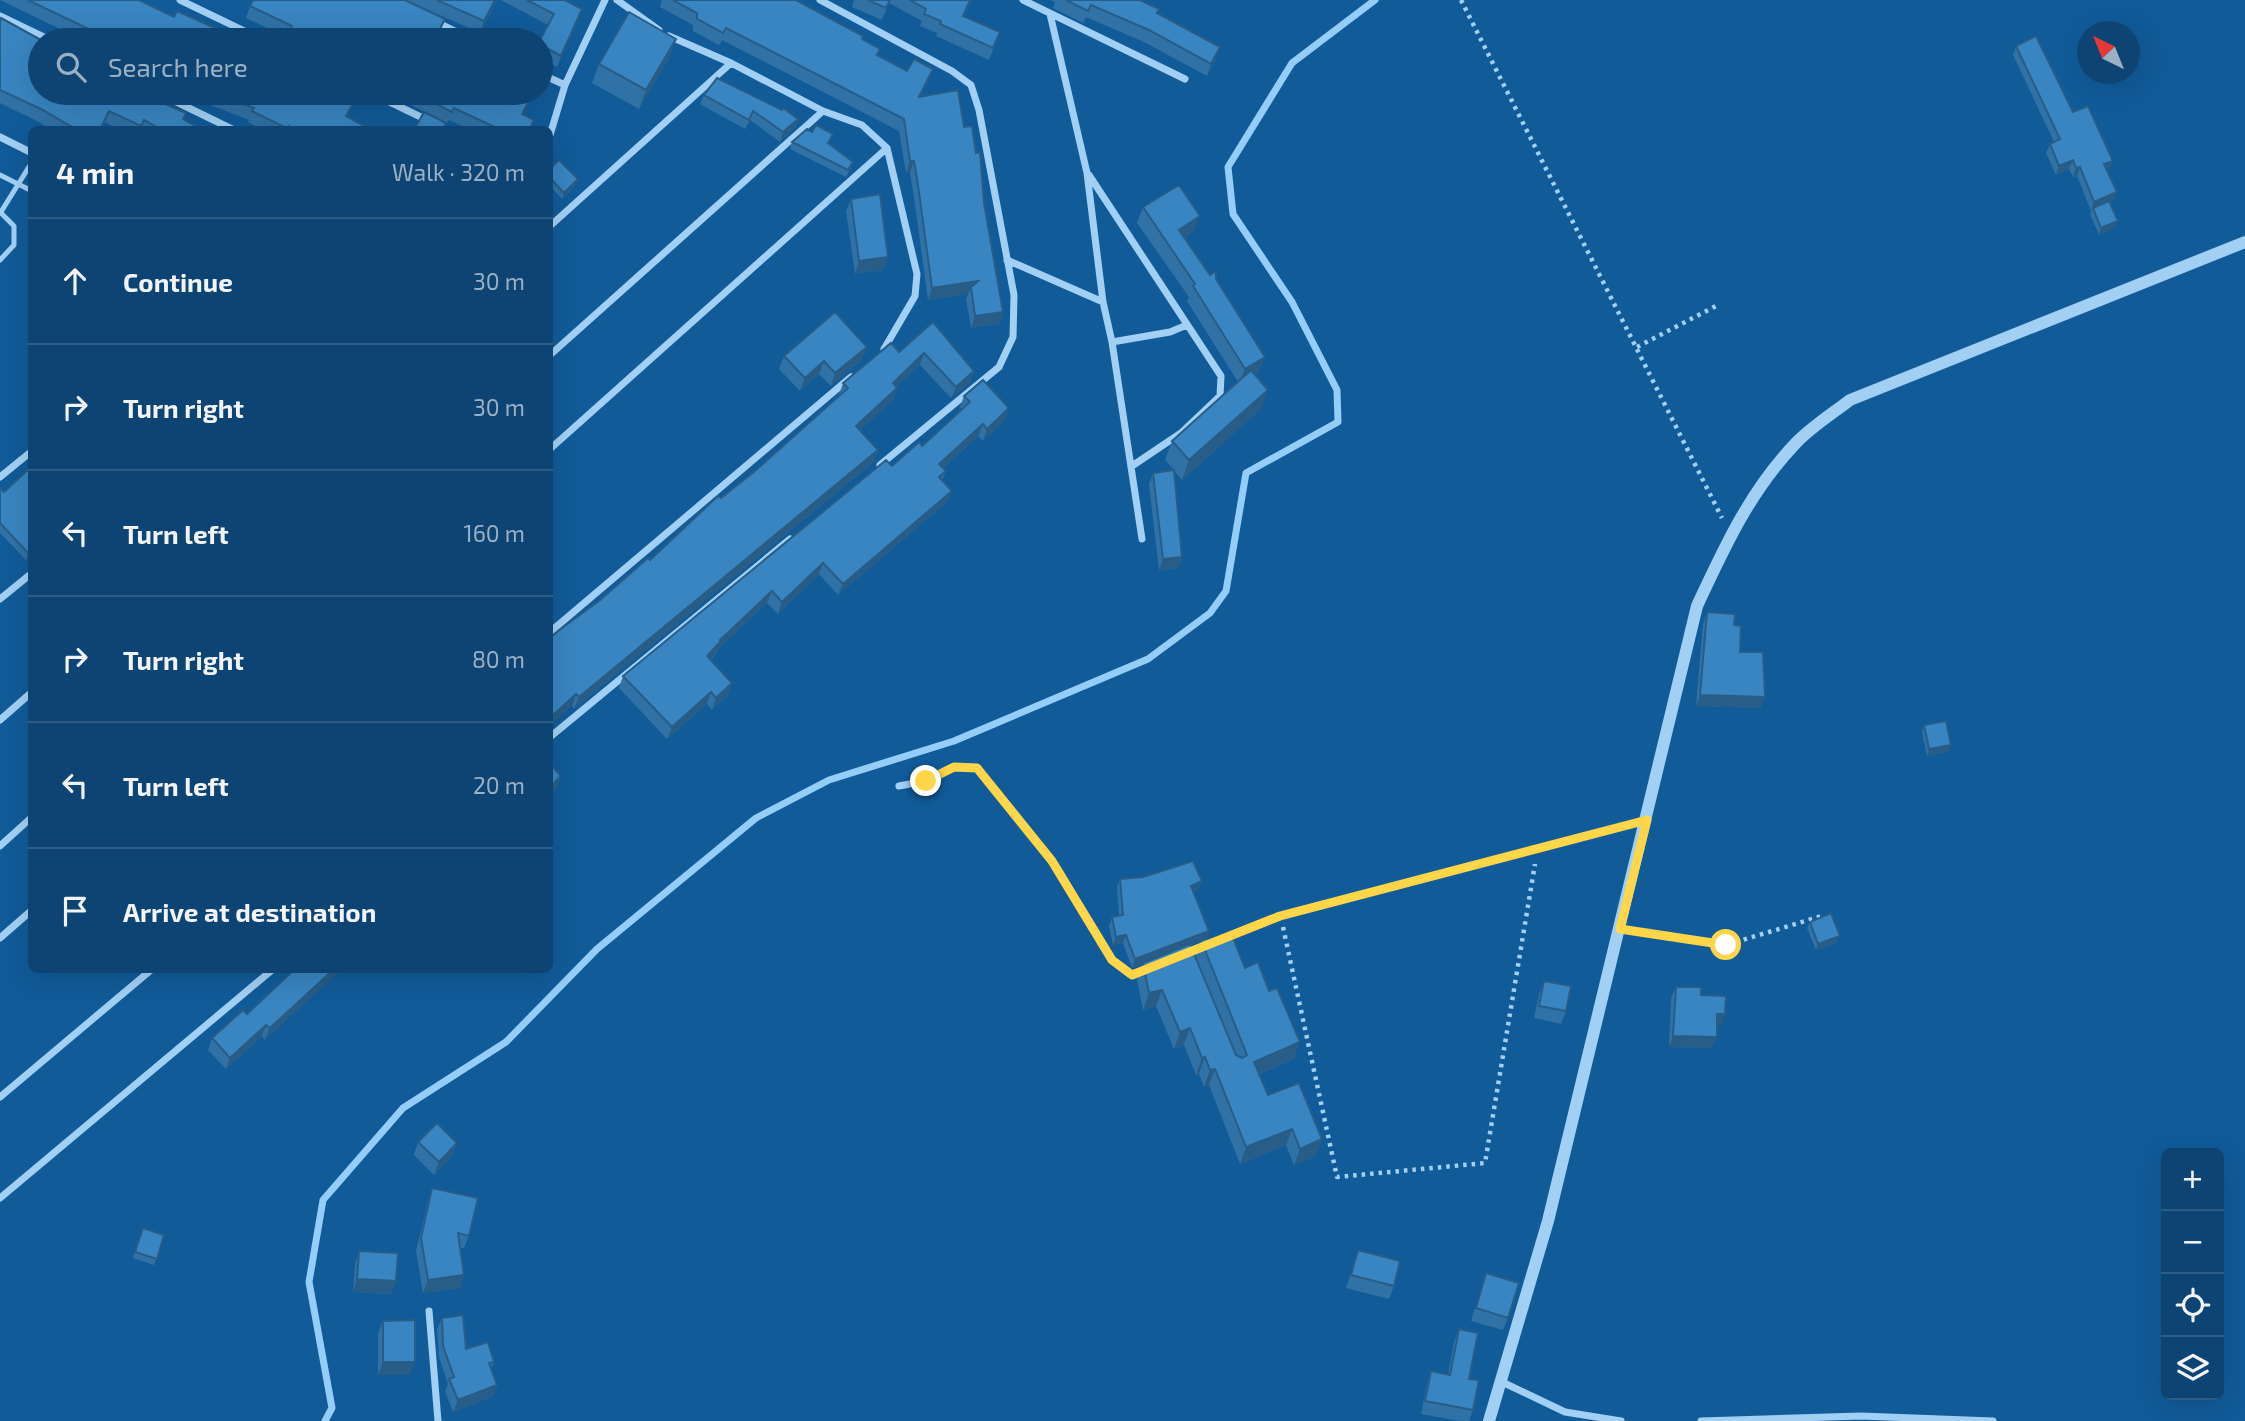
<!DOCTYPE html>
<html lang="en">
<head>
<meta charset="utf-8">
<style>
	:root { --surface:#0d4473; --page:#1b4e7b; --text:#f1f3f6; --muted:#9ab0c4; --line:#2d5c85 }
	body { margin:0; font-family:"Exo 2",sans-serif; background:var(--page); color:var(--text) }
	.controls { position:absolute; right:21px; bottom:21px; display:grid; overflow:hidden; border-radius:10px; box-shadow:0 7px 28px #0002 }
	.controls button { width:63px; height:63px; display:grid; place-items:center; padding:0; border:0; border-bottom:2px solid var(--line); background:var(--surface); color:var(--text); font:35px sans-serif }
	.compass { position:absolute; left:2077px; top:21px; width:63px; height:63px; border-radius:50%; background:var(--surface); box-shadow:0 7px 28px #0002; rotate:317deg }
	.stop { position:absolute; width:21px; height:21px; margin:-16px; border:5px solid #ffd54a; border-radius:50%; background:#fff }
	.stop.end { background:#ffd54a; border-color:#fff; box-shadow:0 2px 7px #0008 }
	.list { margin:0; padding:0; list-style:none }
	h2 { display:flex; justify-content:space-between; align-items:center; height:91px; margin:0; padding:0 28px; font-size:30px }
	h2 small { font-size:23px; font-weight:400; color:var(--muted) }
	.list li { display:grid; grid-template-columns:46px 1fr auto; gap:21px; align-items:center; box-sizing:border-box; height:126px; padding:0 28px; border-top:2px solid var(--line) }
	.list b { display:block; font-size:26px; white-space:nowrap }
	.list em { font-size:23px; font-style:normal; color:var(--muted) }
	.icon { flex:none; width:38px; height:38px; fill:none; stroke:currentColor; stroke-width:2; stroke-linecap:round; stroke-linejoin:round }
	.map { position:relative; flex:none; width:2245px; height:1421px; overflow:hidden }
	.search { position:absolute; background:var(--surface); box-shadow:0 7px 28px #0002; left:28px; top:28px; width:525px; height:77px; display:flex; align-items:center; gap:18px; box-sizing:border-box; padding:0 24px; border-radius:38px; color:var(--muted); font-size:26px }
	.panel { position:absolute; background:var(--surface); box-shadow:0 7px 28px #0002; left:28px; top:126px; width:525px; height:847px; border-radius:10px }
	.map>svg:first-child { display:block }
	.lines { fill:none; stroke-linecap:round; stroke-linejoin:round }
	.stream { stroke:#94cdf7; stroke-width:7 }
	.path { stroke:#a2d0f4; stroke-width:4.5; stroke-dasharray:3.5 5; stroke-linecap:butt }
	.service { stroke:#a2d0f4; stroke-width:5 }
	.minor { stroke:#a2d0f4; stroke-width:7 }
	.tertiary { stroke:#a2d0f4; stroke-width:12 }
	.wall { fill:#3172a6; fill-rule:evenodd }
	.shaded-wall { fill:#285d87 }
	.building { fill:#3985c1; stroke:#285d87; stroke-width:2 }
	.route { stroke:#ffd54a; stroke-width:9 }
</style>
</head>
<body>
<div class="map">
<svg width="2245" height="1421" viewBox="0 0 2245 1421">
	<rect width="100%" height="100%" fill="#115b99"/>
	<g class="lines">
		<path class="stream" d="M325 1421 332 1408 309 1282 323 1200 403 1108 506 1042 597 949 756 818 829 780 954 741 1148 659 1210 613 1226 591 1246 473 1338 422 1337 390 1292 302 1233 214 1228 167 1292 63 1375 0"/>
		<path class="path" d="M1461 0 1722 518
			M1637 347 1716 306
			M1283 927 1337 1177 1485 1163 1535 864
			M1635 931 1726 945 1825 915"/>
		<path class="service" d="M0 175 32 191
			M0 212 14 226V245L0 260
			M1 212 32 162"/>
		<path class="minor" d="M180 0 263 40
			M617 0 659 30
			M820 0 952 71 971 85 979 110 1014 295 1013 337 999 367 880 465
			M1023 0 1185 79
			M1050 14 1087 173 1103 302 1112 342 1142 539
			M0 16 50 40
			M436 22 473 40
			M669 36 731 63 823 111 862 125 887 148 917 274 915 296 884 349
			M541 74 565 85
			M158 93 234 130
			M371 93 427 120
			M550 135 565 85 605 0
			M0 137 32 153
			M1089 175 1221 376 1220 396 1181 433 1132 466
			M550 226 731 63
			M1007 260 1103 302
			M1112 342 1170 332 1187 325
			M550 355 823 111
			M550 449 887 148
			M0 477 32 451
			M0 599 32 573
			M550 632 851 377
			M0 720 32 692
			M550 737 790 539
			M899 786 926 781 954 767 977 768 1052 861 1112 960 1132 975 1147 968
			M0 846 32 817
			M0 938 32 910
			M1223 938 1280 916 1647 820
			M0 1097 151 970
			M0 1198 272 970
			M429 1311 438 1421
			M1500 1381 1565 1412 1621 1421
			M1701 1421 1861 1416 1993 1421"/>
		<path class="tertiary" d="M1489 1421 1548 1221 1697 606C1724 548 1750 491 1795 444 1811 427 1832 414 1850 400L2245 242"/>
	</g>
	<path class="wall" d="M0 0H139L174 17 231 40H83Z
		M406 0H497L480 33Z
		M501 0H565L582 9 557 67 541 59 540 40 548 25Z
		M662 0H796L880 49 878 55 907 71 933 69 928 81 921 96 964 127 984 203 1003 312 999 324 971 328 966 299 968 294 928 300 914 197 910 173H906L899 131 722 40 719 45 693 31V25L660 7Z
		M854 0H971L964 16 1000 32 989 60 936 36 937 33 920 26 922 21 889 3 882 20 852 7Z
		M1050 0H1140L1216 59 1207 76 1144 42 1086 17 1083 23 1053 8 1055 2Z
		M250 6 441 31 439 35 287 37 246 18Z
		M0 21 40 93 186 113 184 119 203 130H120L105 122 101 130H52L37 121 0 103Z
		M2016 46 2073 112 2110 169 2107 171 2113 201 2110 203 2118 221 2115 227 2099 235 2090 214 2092 210 2091 211 2077 176 2073 177 2069 169 2056 175 2046 153 2050 144 2054 142 2013 55Z
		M669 58 639 109 592 83 599 64Z
		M189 93H328L352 105 347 117 372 130H263L248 122 249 120 203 102Z
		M387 93H533L523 115 530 130H471L449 120 447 123Z
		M704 95 798 119 795 128 780 142 750 120 745 129 700 104Z
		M812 132 833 134 828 144 851 168 846 177 790 149 792 142Z
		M550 169 575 186 562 199 550 186Z
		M851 199 888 257 883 270 855 274 846 211Z
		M1143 207 1194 231 1184 238 1210 275 1216 279 1259 372 1255 375 1261 409 1182 480 1174 471 1182 557 1178 568 1159 570 1149 484 1153 473 1174 470 1165 460 1172 441 1238 382 1187 301 1189 297 1137 223Z
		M933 322 974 371 970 383 951 398 920 365 896 387 897 388 893 400 860 430 878 450 874 462 574 709 572 706 599 601 650 560 721 498 755 471 839 395 843 383 899 352Z
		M784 356 862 360 831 386 819 374 800 391 779 369Z
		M964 396 1005 420 983 441 978 436 943 469 946 471 942 480 952 491 947 502 838 595 819 574 778 614 767 603 719 648 717 653 711 660 732 683 728 695 712 710 707 704 667 739 619 688 623 676 892 466 922 446 962 409 960 407Z
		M0 488 4 492 32 555 26 560 0 533Z
		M1707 612 1734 625 1740 652 1761 708 1696 706 1703 624Z
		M1924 725 1949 751 1927 756 1922 732Z
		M1120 879 1199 889 1193 891 1206 938 1245 968 1294 1059 1259 1074 1268 1095 1316 1156 1294 1165 1286 1145 1240 1164 1209 1085 1204 1087 1199 1074 1196 1075 1184 1045 1174 1049 1156 1006 1143 1010 1137 980 1143 963 1132 968 1123 943 1113 945 1109 926 1112 917 1119 916 1117 887ZM1201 941 1195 956 1190 945Z
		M1810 922 1837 943 1816 950 1807 928Z
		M294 970 265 1040 262 1036 226 1069 208 1050 212 1038 247 1014Z
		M1544 981 1566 1011 1561 1024 1534 1018 1539 994Z
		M1676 987 1701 995 1725 1014 1721 1025H1717L1712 1048 1669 1047 1671 998Z
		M418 1142 457 1143 452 1156 434 1175 414 1155Z
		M432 1188 469 1236 464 1248H460L464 1275 460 1288 423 1293 416 1251 428 1201Z
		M143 1228 164 1235 154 1265 133 1258Z
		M1358 1250 1394 1286 1389 1299 1346 1288Z
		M359 1251 396 1281 391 1294 353 1292 355 1264Z
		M1486 1273 1508 1318 1503 1330 1471 1321Z
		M442 1318 466 1349 494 1362 491 1369 497 1385 493 1396 453 1412 445 1391 448 1384 439 1357 437 1329Z
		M383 1321 410 1375H378V1334Z
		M1459 1329 1469 1379 1473 1410 1469 1421H1460L1421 1414 1427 1384 1431 1371 1448 1375 1454 1342Z"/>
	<path class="shaded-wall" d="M495 0H497L480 33 484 21Z
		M582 9 578 20 557 67 561 56Z
		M676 39 669 58 639 109 646 90Z
		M1220 47 1216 59 1207 76 1211 64Z
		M933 69 928 81 914 109 919 97Z
		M533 93 531 99 518 126 522 114Z
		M798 119 795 128 780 142 783 132Z
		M2073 160 2069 169 2056 175 2059 166Z
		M910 161H914L910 173H906Z
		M2113 161 2110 169 2101 173 2104 164Z
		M2080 167 2077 176 2073 177 2076 168Z
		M578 179 575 186 562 199 564 193Z
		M2117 192 2113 201 2094 210 2093 208 2091 211 2094 202Z
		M1200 216 1194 231 1174 245 1179 230Z
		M2118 221 2115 227 2099 235 2101 228Z
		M888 257 883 270 855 274 859 261Z
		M978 281 971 287 968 294 928 300 932 288Z
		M1003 312 999 324 971 328 975 316Z
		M867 347 862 360 831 386 835 373Z
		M924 353 920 365 888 395 893 383Z
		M1265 357 1259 372 1239 384 1245 369Z
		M824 361 819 374 800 391 805 378Z
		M974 371 970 383 951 398 956 387Z
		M897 388 893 400 852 438 856 426Z
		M1268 390 1261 409 1182 480 1189 460Z
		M1009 408 1005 420 983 441 987 429Z
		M983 424 978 436 935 476 939 464Z
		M878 450 874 462 574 709 579 697Z
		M952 491 947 502 838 595 843 584Z
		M32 550V555L26 560 28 553Z
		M1182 557 1178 568 1159 570 1163 559Z
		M823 563 819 574 778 614 782 602Z
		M772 591 767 603 719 648 717 653 703 667 707 656 720 640Z
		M732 683 728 695 712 710 716 698Z
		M711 692 707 704 667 739 672 727Z
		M576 694 572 706 550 726V718Z
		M1700 695 1765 697 1761 708 1696 706Z
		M1951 745 1949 751 1927 756 1929 749Z
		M561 776 557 788 550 795V787Z
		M1202 881 1199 889 1188 894 1191 886Z
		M1209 931 1206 939 1132 968 1135 959Z
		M1126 935 1123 943 1113 945 1116 937Z
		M1840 936 1837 943 1816 950 1818 944Z
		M333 970H341L265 1040 270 1028Z
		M1162 990 1156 1006 1143 1010 1149 993Z
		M1717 1014H1725L1721 1025H1713Z
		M266 1025 262 1036 226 1069 230 1058Z
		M1190 1028 1184 1045 1174 1049 1180 1032Z
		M1673 1036 1717 1037 1712 1048 1669 1047Z
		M1300 1042 1294 1059 1248 1078 1254 1062Z
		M1205 1057 1199 1074 1196 1075 1202 1058Z
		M1215 1069 1209 1085 1204 1087 1210 1070Z
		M1292 1129 1286 1145 1240 1164 1246 1147Z
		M1322 1139 1316 1156 1294 1165 1300 1149Z
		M457 1143 452 1156 434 1175 439 1162Z
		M464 1275 460 1288 423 1293 428 1280Z
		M357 1279 396 1281 391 1294 353 1292Z
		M383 1362H415L410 1375H378Z
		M497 1385 493 1396 453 1412 458 1400Z"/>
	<path class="building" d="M28 0H139L174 17 177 11 215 28 212 33 231 40H112Z
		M253 0H405L445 19 437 35 449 40H285L292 26 250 6Z
		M437 0H495L484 21Z
		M527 0H565L582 9 561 56 541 45 540 40 554 14Z
		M673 0H796L863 36 862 39 880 49 877 55 907 71 914 59 933 69 919 97 958 90 964 127 972 126 976 153 980 152 984 203 1003 312 975 316 971 287 978 281 932 288 918 185 914 161H910L904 119 726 28 723 33 697 19V13Z
		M868 0H890L886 8Z
		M910 0H970L963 16 1000 32 993 48 940 24 941 21 924 14 926 9Z
		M1066 0H1140L1159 9 1157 13 1220 47 1211 64 1149 30 1091 5 1088 11Z
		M629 12 676 39 646 90 599 64Z
		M1 18 41 40H40V93H140L186 113 183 119 203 130H162L144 120 141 126 109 111 100 130H70L72 127 41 109 0 90V21Z
		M2036 36 2073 112 2088 106 2113 161 2104 164 2117 192 2094 202 2080 167 2076 168 2073 160 2059 166 2050 144 2060 139 2016 46Z
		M717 78 782 110 783 108 798 119 783 132 753 111 749 120 704 95Z
		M213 93H328L352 105 346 116 372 130H295L289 126 288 129 252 111 254 108Z
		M414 93H533L522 114 534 120 529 130H501L454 108 452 112Z
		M424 112 446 123 443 130H414Z
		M816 125 833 134 828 143 853 162 848 170 792 142 807 129 812 132Z
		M559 160 578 179 564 193 550 178V169Z
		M1179 185 1200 216 1179 230 1210 275 1216 271V279L1265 357 1245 369 1193 286 1195 284 1143 207Z
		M880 194 888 257 859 261 851 199Z
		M2109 201 2118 221 2101 228 2093 208Z
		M835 312 867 347 835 373 824 361 805 378 784 356Z
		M933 322 974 371 956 387 924 353 893 383 897 388 856 426 878 450 579 697 576 694 550 718V638L558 631 599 601 648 558 650 560 718 496 721 498 755 471 848 388 843 383 891 343 899 352Z
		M1251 370 1268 390 1189 460 1172 441Z
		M983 380 1009 408 987 429 983 424 939 464 946 471 939 477 952 491 843 584 823 563 782 602 772 591 720 640 721 641 707 656 732 683 716 698 711 692 672 727 623 676 886 460 892 466 919 442 922 446 970 402 964 396Z
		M32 466V550L28 553 0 523V488L4 492Z
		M1174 470 1182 557 1163 559 1153 473Z
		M1707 612 1735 614 1734 625 1741 626 1740 652H1763L1765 697 1700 695Z
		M1946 721 1951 745 1929 749 1924 725Z
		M550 764 561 776 550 787Z
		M1193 861 1202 881 1191 886 1209 931 1135 959 1126 935 1116 937 1112 917 1123 915 1120 879 1143 877Z
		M1831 913 1840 936 1818 944 1810 922Z
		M1231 933 1245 968 1258 962 1269 991 1277 988 1300 1042 1254 1062 1268 1095 1299 1083 1322 1139 1300 1149 1292 1129 1246 1147 1215 1069 1210 1070 1205 1057 1202 1058 1190 1028 1180 1032 1162 990 1149 993 1143 963 1190 944 1236 1055 1242 1058 1247 1055 1201 940Z
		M294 970H333L270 1028 266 1025 230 1058 212 1038 243 1010 247 1014Z
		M1544 981 1571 986 1566 1011 1539 1006Z
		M1676 987H1701V995L1726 996 1725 1014H1717V1037L1673 1036Z
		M437 1123 457 1143 439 1162 418 1142Z
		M432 1188 478 1198 469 1236 458 1233 464 1275 428 1280 421 1238Z
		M143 1228 164 1235 157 1259 135 1252Z
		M1358 1250 1400 1261 1394 1286 1351 1275Z
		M359 1251 398 1253 396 1281 357 1279Z
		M1486 1273 1519 1283 1508 1318 1476 1308Z
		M463 1315 466 1349 488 1342 494 1362 489 1363 497 1385 458 1400 449 1379 454 1377 443 1346 442 1318Z
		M415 1320V1362H383V1321Z
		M1459 1329 1478 1333 1469 1379 1479 1380 1473 1410 1425 1401 1431 1371 1450 1375Z"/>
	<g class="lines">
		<path class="route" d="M926 781 954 767 977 768 1052 861 1112 960 1132 975 1280 916 1647 820 1620 929 1726 945"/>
	</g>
</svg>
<div class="controls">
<button>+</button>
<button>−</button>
<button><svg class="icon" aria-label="locate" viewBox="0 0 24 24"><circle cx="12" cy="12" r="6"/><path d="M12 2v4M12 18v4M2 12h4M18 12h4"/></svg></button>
<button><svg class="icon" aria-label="layers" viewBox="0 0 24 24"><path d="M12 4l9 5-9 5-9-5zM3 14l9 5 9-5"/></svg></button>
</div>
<svg class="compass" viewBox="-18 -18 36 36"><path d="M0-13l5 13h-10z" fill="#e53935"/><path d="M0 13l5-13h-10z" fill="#9ab0c4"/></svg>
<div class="stop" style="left:1726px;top:945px"></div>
<div class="stop end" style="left:926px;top:781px"></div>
<div class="search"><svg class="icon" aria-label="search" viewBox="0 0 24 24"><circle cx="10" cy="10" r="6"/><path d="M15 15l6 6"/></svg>Search here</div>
<section class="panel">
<h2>4 min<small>Walk · 320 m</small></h2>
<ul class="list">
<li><svg class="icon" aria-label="ahead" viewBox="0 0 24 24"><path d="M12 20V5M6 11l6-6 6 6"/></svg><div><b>Continue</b></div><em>30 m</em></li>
<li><svg class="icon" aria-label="right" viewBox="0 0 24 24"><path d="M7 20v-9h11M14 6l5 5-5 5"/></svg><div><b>Turn right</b></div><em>30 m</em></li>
<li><svg class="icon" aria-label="left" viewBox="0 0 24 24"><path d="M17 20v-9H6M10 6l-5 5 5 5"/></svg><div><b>Turn left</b></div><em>160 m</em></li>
<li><svg class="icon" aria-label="right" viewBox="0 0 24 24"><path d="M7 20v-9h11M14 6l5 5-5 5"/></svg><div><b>Turn right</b></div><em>80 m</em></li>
<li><svg class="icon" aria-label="left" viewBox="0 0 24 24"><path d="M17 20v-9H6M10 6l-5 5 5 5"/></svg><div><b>Turn left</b></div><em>20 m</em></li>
<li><svg class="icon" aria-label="arrive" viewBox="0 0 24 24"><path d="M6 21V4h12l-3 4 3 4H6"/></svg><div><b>Arrive at destination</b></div></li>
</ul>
</section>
</div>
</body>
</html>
